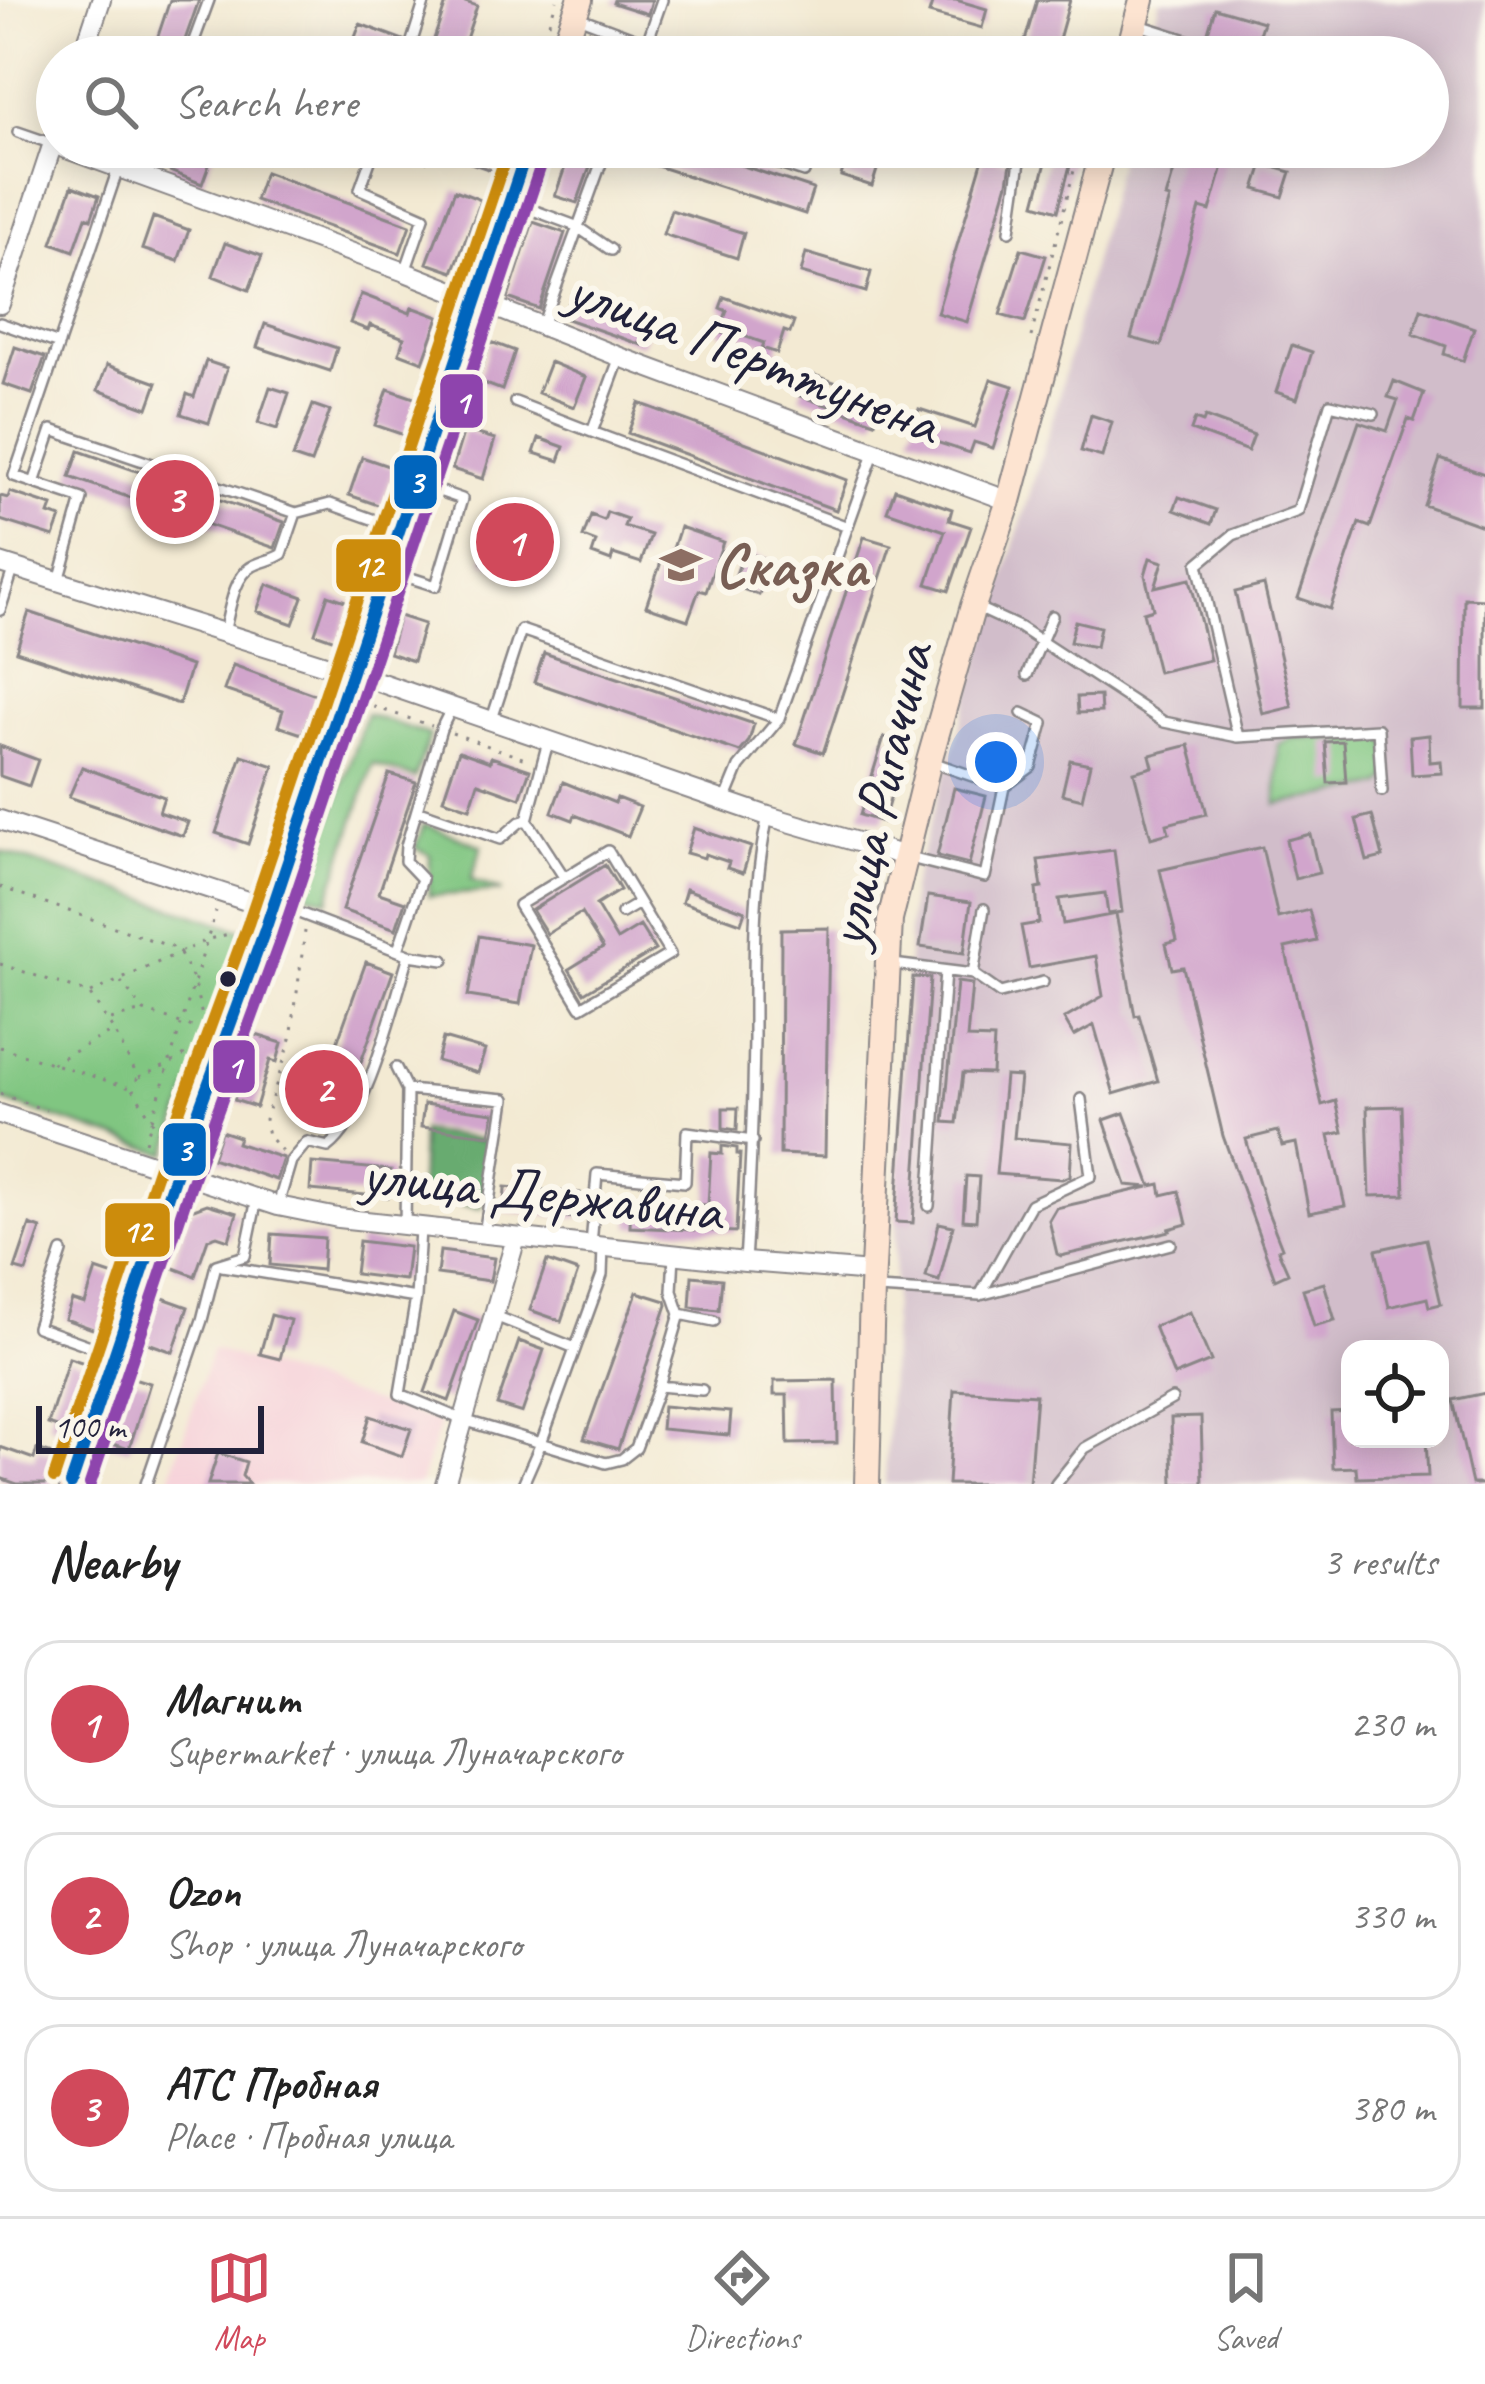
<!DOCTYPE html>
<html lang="en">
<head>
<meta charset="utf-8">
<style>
	:root { --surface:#fff; --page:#f2f2f2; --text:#222; --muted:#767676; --line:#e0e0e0; --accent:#d1495b }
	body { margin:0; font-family:Caveat,sans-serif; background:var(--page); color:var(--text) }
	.controls { position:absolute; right:36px; bottom:36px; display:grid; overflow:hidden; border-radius:24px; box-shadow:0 6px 30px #0003 }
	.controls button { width:108px; height:108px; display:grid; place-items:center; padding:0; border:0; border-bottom:3px solid var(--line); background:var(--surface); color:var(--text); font:60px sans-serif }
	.scale { position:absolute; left:36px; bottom:30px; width:228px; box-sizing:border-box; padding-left:12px; border:6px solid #22223b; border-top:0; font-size:33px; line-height:42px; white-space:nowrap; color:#22223b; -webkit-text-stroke:9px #fbf7ec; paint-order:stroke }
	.you { position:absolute; left:996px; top:762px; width:42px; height:42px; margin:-30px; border:9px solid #fff; border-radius:50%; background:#1a73e8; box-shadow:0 0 0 18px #1a73e833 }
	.badge { display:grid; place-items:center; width:78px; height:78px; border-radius:50%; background:var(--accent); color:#fff; font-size:39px; font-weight:700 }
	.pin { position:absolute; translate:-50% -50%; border:6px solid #fff; box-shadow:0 3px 12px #0006 }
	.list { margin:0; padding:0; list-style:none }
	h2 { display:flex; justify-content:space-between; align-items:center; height:156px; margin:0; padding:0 48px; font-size:51px }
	h2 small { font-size:39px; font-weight:400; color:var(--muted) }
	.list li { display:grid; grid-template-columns:78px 1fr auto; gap:36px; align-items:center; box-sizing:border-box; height:168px; margin:0 24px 24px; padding:0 24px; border:3px solid var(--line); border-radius:36px }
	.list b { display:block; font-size:45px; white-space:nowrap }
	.list p { margin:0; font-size:39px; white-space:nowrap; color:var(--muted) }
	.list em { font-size:39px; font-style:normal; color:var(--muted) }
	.icon { flex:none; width:66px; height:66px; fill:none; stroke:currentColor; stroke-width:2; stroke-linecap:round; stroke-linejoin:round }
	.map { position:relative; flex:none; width:1485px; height:1484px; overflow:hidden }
	.search { position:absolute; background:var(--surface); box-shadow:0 6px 30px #0003; left:36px; right:36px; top:36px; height:132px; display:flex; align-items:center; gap:30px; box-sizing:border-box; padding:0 42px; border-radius:66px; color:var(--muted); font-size:45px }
	.sheet { height:732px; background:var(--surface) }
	nav { display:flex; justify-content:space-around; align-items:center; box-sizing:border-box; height:168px; border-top:3px solid var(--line); background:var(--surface); font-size:33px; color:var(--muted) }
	nav a { display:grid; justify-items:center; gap:6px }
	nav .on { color:var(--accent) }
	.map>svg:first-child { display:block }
	.built { fill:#f6cfd8 }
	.industrial { fill:#d1bdca; fill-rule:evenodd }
	.green { fill:#80c681; stroke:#51745e; stroke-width:3 }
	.forest { fill:#68ab6f; stroke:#456655; stroke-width:3 }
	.building { fill:#d1a5cc }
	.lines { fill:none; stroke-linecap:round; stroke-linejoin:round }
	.lane-casing { stroke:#8a8687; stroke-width:14 }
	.street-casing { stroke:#8a8687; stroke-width:22 }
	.secondary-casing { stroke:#8a8687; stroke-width:28 }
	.path { stroke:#8a8687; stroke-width:3; stroke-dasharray:3 9; stroke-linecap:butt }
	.lane { stroke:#fff; stroke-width:9 }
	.street { stroke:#fff; stroke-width:18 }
	.secondary { stroke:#fde4d1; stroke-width:24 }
	.bus-1-casing { stroke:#fbf7ec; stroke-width:21 }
	.bus-2-casing { stroke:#fbf7ec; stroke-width:21 }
	.bus-3-casing { stroke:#fbf7ec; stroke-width:21 }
	.bus-1 { stroke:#0065bd; stroke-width:12 }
	.bus-2 { stroke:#8e44ad; stroke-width:12 }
	.bus-3 { stroke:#cc8c0c; stroke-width:12 }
	.bus-dot { fill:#22223b; stroke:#fbf7ec; stroke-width:4.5 }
	.labels { text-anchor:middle; stroke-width:12; stroke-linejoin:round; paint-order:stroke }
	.street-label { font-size:60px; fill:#22223b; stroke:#fbf7ec }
	.education-label { font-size:60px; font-weight:bold; fill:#785e54; stroke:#fbf7ec; text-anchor:start }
	.line-badge { stroke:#fbf7ec; stroke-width:4.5 }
	.badge-label { font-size:33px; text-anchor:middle; font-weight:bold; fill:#fff }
</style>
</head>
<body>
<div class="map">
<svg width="1485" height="1484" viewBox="0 0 1485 1484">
	<rect width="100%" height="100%" fill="#fbf7ec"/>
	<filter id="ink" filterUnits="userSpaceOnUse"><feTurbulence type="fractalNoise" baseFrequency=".00833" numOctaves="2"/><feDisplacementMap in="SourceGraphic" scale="24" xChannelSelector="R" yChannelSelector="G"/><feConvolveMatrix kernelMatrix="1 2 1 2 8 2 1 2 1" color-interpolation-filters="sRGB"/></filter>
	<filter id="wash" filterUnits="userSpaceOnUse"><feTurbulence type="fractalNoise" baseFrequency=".004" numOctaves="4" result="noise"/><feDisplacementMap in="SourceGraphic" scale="48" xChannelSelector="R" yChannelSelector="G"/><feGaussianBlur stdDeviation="2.7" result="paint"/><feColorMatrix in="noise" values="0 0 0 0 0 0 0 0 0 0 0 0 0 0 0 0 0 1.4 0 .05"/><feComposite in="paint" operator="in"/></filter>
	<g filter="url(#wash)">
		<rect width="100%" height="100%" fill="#f3ead3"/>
		<path class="built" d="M212 1349 440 1423 420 1484H168Z"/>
		<path class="industrial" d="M1160 0H1485V1484H885L911 889 1055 410 1122 147H1428V57H1145ZM1350 1349H1440V1439H1350Z"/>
		<path class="green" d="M366 714 430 735 415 778 373 764 328 900 306 893Z
			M1373 735 1388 740 1390 776 1383 785 1277 805 1278 745 1292 738Z
			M424 824 482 846 471 880 502 891 429 896 430 855 415 848Z
			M0 851 244 931 167 1154 0 1100Z"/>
		<path class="forest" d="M421 1131 491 1141 481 1208 419 1198Z"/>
		<g id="blocks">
			<path class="building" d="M170 0H199L179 57H151Z
				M447 0H465V2L477 6 460 57H428Z
				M614 0H652L648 14 613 3Z
				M933 0H956L987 9 982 28 929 13Z
				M1037 0H1070L1054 57H1020Z
				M1215 8 1263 22 1255 46 1208 32Z
				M360 24 403 40 398 57H367L350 51Z
				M608 40 635 50 633 57H603Z
				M508 43 544 55V57H503Z
				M176 147H196L213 154 202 184 167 170Z
				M391 147H431L426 161 390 149Z
				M469 147H502L494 171 465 161Z
				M572 147H597L577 203 555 196Z
				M657 147H686L813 189 805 214 651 164Z
				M849 147H884L872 186 841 176Z
				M1050 147H1075L1058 211 1035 204Z
				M1181 147 1228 149 1210 211 1200 208 1161 346 1131 338 1170 199 1166 198Z
				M984 155 1011 163 1008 183 967 322 937 313Z
				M1263 164 1291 172 1283 197 1255 189Z
				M265 172 410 225 400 253 255 200Z
				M72 186 99 196 91 219 86 217 74 251 52 243Z
				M455 190 481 200 453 272 427 263Z
				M671 210 744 233 737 258 663 234Z
				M153 217 189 230 178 261 142 249Z
				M533 222 565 233 539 309 508 298Z
				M225 243 262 256 249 290 213 276Z
				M1021 249 1046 256 1025 322 1000 315Z
				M806 253 871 272 866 292 801 273Z
				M361 294 410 313 412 307 439 317 423 362 399 353 404 338 370 325 368 330 350 323Z
				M572 294 650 321 642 345 564 318Z
				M724 297 794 322 790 333 784 331 777 353 762 348 764 343 735 333 734 337 719 332 727 311 720 308Z
				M1421 309 1474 328 1463 361 1444 354 1446 346 1413 334Z
				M265 324 337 348 330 371 257 347Z
				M491 342 515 351 502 390 478 381Z
				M1292 345 1312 352 1297 399 1276 392Z
				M15 347 45 357 32 394 3 384Z
				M206 361 227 368 209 423 181 414 187 394 194 397Z
				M550 362 586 377 574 407 538 393Z
				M107 365 157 383 148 408 98 390Z
				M808 373 883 399 875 422 800 396Z
				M991 379 1013 386 993 448 974 442 970 453 911 434 919 409 975 427Z
				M1394 381 1424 393 1414 421 1408 419 1370 527 1359 523 1330 609 1298 598 1359 422 1387 431 1398 400 1388 397Z
				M270 387 289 393 277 429 258 423Z
				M388 389 417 399 404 435 375 425Z
				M639 403 847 480 836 510 628 433Z
				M313 405 330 411 311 463 293 457Z
				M1091 415 1112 422 1102 457 1081 451Z
				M1205 417 1254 435 1248 451 1191 430 1195 419 1203 422Z
				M464 430 495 439 483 479 452 469Z
				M539 438 564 447 559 461 534 453Z
				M79 451 284 522 275 548 70 477Z
				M362 457 394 468 381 506 349 495Z
				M1440 459 1485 474V527L1424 505Z
				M895 489 952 509 949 520 971 527 949 591 927 584 945 531 887 511Z
				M10 492 52 506 49 514 61 518 54 537 0 520V496L8 498Z
				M1179 497 1216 510 1211 524 1174 510Z
				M500 506 547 521 529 577 482 562Z
				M607 512 627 519 624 526 651 535 641 563 613 554 611 561 592 554 596 542 583 537 591 515 604 520Z
				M680 527 723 542 706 592 699 590 688 620 646 606 662 559 669 561Z
				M864 537 891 545 823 753 796 744Z
				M744 552 771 561 759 595 732 585Z
				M1150 558 1163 562 1155 587 1190 579 1210 660 1158 672 1143 612 1153 609 1145 575Z
				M267 584 303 597 293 624 257 611Z
				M1264 585 1292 707 1263 714 1235 592Z
				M328 595 351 603 338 641 315 633Z
				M1464 598 1485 599V708H1463Z
				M29 612 191 666 179 704 16 651Z
				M399 616 424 624 413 661 389 653Z
				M1075 621 1100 627 1096 647 1070 642Z
				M544 653 754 724 749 741 740 752 534 682Z
				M233 665 316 695 302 734 278 726 283 710 224 690Z
				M1100 696 1101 712 1078 713 1077 697Z
				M1429 735 1430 762 1441 761 1442 773 1412 775 1410 737Z
				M884 737 906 744 883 822 860 815Z
				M1343 741 1346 782 1328 783 1325 742Z
				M1189 745 1207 814 1167 824 1169 833 1151 838 1134 772 1153 767 1150 755Z
				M0 746 38 760 29 786 0 776Z
				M459 751 490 762 491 757 530 770 520 798 478 783 470 808 443 799Z
				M242 755 274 766 248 844 216 833Z
				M1070 760 1090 764 1082 799 1062 794Z
				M82 767 164 797 159 812 188 822 183 836 69 797Z
				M389 774 416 782 379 893 405 902 396 929 342 910Z
				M563 782 615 803 617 798 640 807 628 836 575 815 573 820 552 812Z
				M954 788 986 796 969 864 937 856Z
				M1372 815 1383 857 1367 861 1356 819Z
				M694 828 751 847 743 873 727 868 729 862 705 854 704 858 686 853Z
				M1310 834 1319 873 1295 879 1286 840Z
				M1262 847 1278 918 1309 910 1317 941 1285 948 1322 1105 1336 1101 1343 1132 1329 1135 1345 1206 1309 1213 1296 1143 1282 1146 1278 1131 1246 1139 1267 1210 1282 1248 1278 1250 1288 1273 1275 1279 1223 1136 1183 967 1172 969 1166 944 1177 941 1160 870Z
				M1114 850 1122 912 1108 914 1105 893 1059 899 1063 924 1116 914 1135 1016 1139 1015 1158 1081 1114 1094 1094 1025 1074 1036 1064 1019 1103 996 1096 956 1029 968 1021 926 1039 923 1036 889 1042 888 1038 860Z
				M605 865 620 890 596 905 617 940 640 926 655 950 584 993 569 969 603 948 581 913 547 934 532 910Z
				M686 889 745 911 741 923 682 902Z
				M928 896 971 902 964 953 920 947Z
				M829 928 825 1156 780 1154 781 929Z
				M479 936 531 945 520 1004 468 996Z
				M366 962 393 972 342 1115 331 1131 308 1123Z
				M913 977 930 978 913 1223 896 1222Z
				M957 982 972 984 967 1038 994 1039 992 1074 963 1073 957 1123 944 1122Z
				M253 1034 282 1043 277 1062 270 1060 256 1107 234 1100Z
				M443 1038 485 1050 478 1073 437 1061Z
				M1005 1076 1020 1077 1014 1138 1072 1143 1070 1176 1062 1179 996 1174Z
				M424 1104 494 1113 490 1135 421 1127Z
				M1402 1106 1405 1195 1370 1196 1367 1107Z
				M723 1108H738L737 1130 723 1128Z
				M1124 1113 1151 1186 1160 1184 1162 1195 1179 1191 1187 1224 1169 1229 1170 1231 1061 1256 1057 1254 1049 1220 1056 1208 1149 1187 1126 1185 1104 1120Z
				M221 1131 239 1137 237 1143 283 1158 276 1180 212 1158Z
				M722 1146 737 1148V1154H740L736 1232 630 1227 631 1201 708 1205 711 1153 722 1154Z
				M312 1163 391 1170 388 1197 310 1190Z
				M966 1176 979 1177 976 1221 963 1220Z
				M505 1187 580 1193 579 1218 504 1211Z
				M207 1204 237 1213 229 1240 217 1236 208 1239 195 1276 171 1267 191 1210Z
				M939 1223 953 1226 939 1281 926 1277Z
				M30 1225 41 1229 26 1272 15 1269Z
				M272 1234 324 1238 322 1270 270 1265Z
				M1426 1239 1441 1304 1429 1307 1427 1298 1389 1307 1376 1250Z
				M359 1241 409 1247 405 1280 355 1274Z
				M440 1251 494 1258 490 1281 437 1274Z
				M547 1261 578 1272 561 1321 530 1310Z
				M96 1270 123 1279 104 1333 65 1319 72 1300 85 1304Z
				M692 1276 722 1279 719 1310 690 1307Z
				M1324 1283 1335 1320 1314 1326 1303 1289Z
				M637 1292 666 1301 667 1305 618 1449 584 1439Z
				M160 1297 188 1307 173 1352 145 1342Z
				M454 1311 478 1320 449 1401 425 1392Z
				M1190 1312 1211 1361 1174 1376 1154 1326Z
				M271 1315 290 1320 280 1359 260 1354Z
				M519 1341 544 1350 522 1413 497 1405Z
				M69 1358 91 1365 69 1431 48 1424Z
				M130 1377 150 1383 129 1449 109 1443Z
				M836 1380 837 1443 788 1444 787 1395H774V1381Z
				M954 1390 1036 1395 1029 1484H948Z
				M1485 1393V1484H1472L1453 1400Z
				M663 1406 731 1412 729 1435 661 1429Z
				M1350 1411V1439H1426L1428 1476 1357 1478 1356 1467 1333 1468 1331 1412Z
				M370 1416 411 1429 402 1456 362 1442Z
				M1201 1417 1203 1484H1173L1171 1418Z
				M0 1447 34 1459 37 1449 61 1457 52 1484H17L0 1478Z
				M218 1453 246 1462 242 1476 249 1484H208Z"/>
		</g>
	</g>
	<g filter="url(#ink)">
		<use href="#blocks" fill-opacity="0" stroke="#8a8687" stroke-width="3"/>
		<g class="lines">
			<g class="lane-casing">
				<path id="lane" d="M575 16 647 43 695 57
					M1136 24 1240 57
					M188 57 209 0
					M407 57 425 0
					M642 57 662 0
					M18 132 53 144
					M375 147 360 189 424 217 405 272
					M728 147 804 172
					M998 147 1021 154 1030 147
					M146 176 156 147
					M514 203 576 226 611 250
					M1010 231 1021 154
					M0 323 59 344
					M542 326 607 147
					M515 402 592 432 620 357
					M592 432 848 527
					M34 483 52 430 296 513 282 554C273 560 262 561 253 566 233 576 229 614 224 633
					M296 513 330 504 400 529
					M386 570 436 586 462 499 416 483
					M59 581 82 499 14 476 118 169
					M978 608 1019 627 1164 722 1238 737 1378 729 1382 791
					M0 610 14 567
					M1027 675 1052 616
					M492 719 521 630 779 719
					M1238 737 1198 564 1233 535 1298 511 1330 404 1374 414
					M548 742 527 820 564 877
					M929 761 1004 787
					M725 801 739 767 779 719 874 453
					M417 810 500 839 520 822 527 820
					M608 851 670 954 581 1007 519 905Z
					M906 857 985 877 1004 787 1031 767 1043 723 1022 713
					M278 905 409 955C394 1003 367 1119 328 1147L307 1142 291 1161 278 1205
					M622 913 639 903
					M398 950 422 879 405 861 406 846 441 729 451 709
					M409 955 444 960
					M893 964 973 974 984 909
					M973 974 1000 993 1043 982
					M396 1068 407 1090 405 1226
					M407 1090 505 1099 484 1234
					M929 1206 945 971
					M420 1229 416 1298 400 1394 463 1420 541 1443 523 1484
					M591 1245 597 1174 685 1182 687 1132 753 1141
					M603 1248 602 1275 541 1443 606 1463 622 1459 636 1448 659 1386 680 1314 672 1291 674 1255
					M62 1252 37 1327 110 1353
					M745 1262C750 1188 753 1114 754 1039 754 965 752 888 768 816
					M222 1266 416 1298
					M877 1289 980 1295 1171 1244
					M980 1295 1031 1204 1091 1176 1081 1099
					M680 1314 714 1321
					M495 1316 575 1348
					M659 1386 702 1390
					M146 1484 202 1320 216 1265 245 1256 257 1199
					M1056 1484 1085 1448 1172 1399"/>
			</g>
			<g class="street-casing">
				<path id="street" d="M82 57 101 0
					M61 147 405 272 620 357 1009 501
					M0 304 57 131
					M0 563 370 679 768 816 905 856
					M0 820 271 909
					M0 1114 278 1206 338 1218 745 1262 872 1272
					M445 1484 516 1238"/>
			</g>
			<g class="secondary-casing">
				<path id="secondary" d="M560 57 580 0
					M1127 57 1142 0
					M71 1484 176 1172 265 930 528 147
					M867 1484 872 1289 890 920 929 761 973 606 1009 501 1104 147"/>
			</g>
			<path class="path" d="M537 57 557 0
				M1031 337 1080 147
				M362 703 432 726
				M452 733 528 760
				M0 887 183 951
				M180 954 193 979 204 1024
				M0 964 89 993 114 1031 138 1077 133 1089 160 1134
				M121 982 144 1011 202 1030
				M91 993 209 939 237 932
				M111 1020 142 1011
				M0 1047 130 1088
				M52 1063 113 1031
				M139 1077 168 1065 195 1049
				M0 1094 46 1110
				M145 1142 216 911
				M157 1149 204 1030 241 921
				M282 1151 268 1136 265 1119 291 1039 305 931"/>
			<use href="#lane" class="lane"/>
			<use href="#street" class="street"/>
			<use href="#secondary" class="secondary"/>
			<g class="bus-1-casing">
				<path id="bus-1" d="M71 1484 176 1172 265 930 528 147"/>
			</g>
			<g class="bus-2-casing">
				<path id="bus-2" d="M90 1484 193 1178 282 936 545 153"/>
			</g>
			<g class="bus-3-casing">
				<path id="bus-3" d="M54 1478 159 1166 248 924 509 147"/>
			</g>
			<use href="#bus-1" class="bus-1"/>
			<use href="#bus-2" class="bus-2"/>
			<use href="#bus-3" class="bus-3"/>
		</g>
	</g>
	<defs>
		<g id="school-bare" transform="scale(3.24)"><path d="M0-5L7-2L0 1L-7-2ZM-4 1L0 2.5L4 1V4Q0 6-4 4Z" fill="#8d6e63" stroke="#fbf7ec" stroke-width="2.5" paint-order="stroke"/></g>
	</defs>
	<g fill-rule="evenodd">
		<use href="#school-bare" x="681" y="565"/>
	</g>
	<circle class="bus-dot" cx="228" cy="979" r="10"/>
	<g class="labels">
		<g class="street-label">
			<text transform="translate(754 355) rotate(21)" y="21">улица Перттунена</text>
			<text transform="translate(878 795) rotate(-77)" y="21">улица Ригачина</text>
			<text transform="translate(542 1191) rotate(6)" y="21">улица Державина</text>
		</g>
		<g class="education-label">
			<text x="715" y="586">Сказка</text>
		</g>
	</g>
	<g class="line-badge">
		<rect x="438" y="372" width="47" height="58" rx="12" fill="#8e44ad"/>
		<rect x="392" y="453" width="47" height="58" rx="12" fill="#0065bd"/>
		<rect x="334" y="537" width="69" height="57" rx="12" fill="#cc8c0c"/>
		<rect x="211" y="1038" width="46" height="57" rx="12" fill="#8e44ad"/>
		<rect x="161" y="1121" width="47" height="57" rx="12" fill="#0065bd"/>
		<rect x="103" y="1201" width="69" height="58" rx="12" fill="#cc8c0c"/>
	</g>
	<g class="badge-label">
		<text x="462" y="413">1</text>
		<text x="416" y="493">3</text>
		<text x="368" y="577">12</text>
		<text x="234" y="1078">1</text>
		<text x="184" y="1161">3</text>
		<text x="137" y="1242">12</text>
	</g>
</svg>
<div class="controls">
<button><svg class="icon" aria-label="locate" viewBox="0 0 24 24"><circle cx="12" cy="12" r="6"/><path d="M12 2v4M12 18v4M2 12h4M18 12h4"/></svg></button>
</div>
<div class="scale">100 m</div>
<div class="you"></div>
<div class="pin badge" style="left:515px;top:542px">1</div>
<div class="pin badge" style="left:324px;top:1089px">2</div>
<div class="pin badge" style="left:175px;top:499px">3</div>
<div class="search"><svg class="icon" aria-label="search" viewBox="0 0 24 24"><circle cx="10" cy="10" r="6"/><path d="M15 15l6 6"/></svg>Search here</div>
</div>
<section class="sheet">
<h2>Nearby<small>3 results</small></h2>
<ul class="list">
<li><span class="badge">1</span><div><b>Магнит</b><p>Supermarket · улица Луначарского</p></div><em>230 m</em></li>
<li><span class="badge">2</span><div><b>Ozon</b><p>Shop · улица Луначарского</p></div><em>330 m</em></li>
<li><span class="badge">3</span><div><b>АТС Пробная</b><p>Place · Пробная улица</p></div><em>380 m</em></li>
</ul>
</section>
<nav>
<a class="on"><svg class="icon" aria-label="map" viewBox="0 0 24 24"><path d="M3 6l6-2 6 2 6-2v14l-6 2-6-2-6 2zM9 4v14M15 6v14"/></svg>Map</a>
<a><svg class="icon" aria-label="directions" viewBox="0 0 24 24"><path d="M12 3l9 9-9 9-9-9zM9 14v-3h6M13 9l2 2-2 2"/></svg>Directions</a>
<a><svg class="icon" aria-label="saved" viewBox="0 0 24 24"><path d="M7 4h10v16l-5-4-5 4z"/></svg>Saved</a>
</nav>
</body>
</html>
